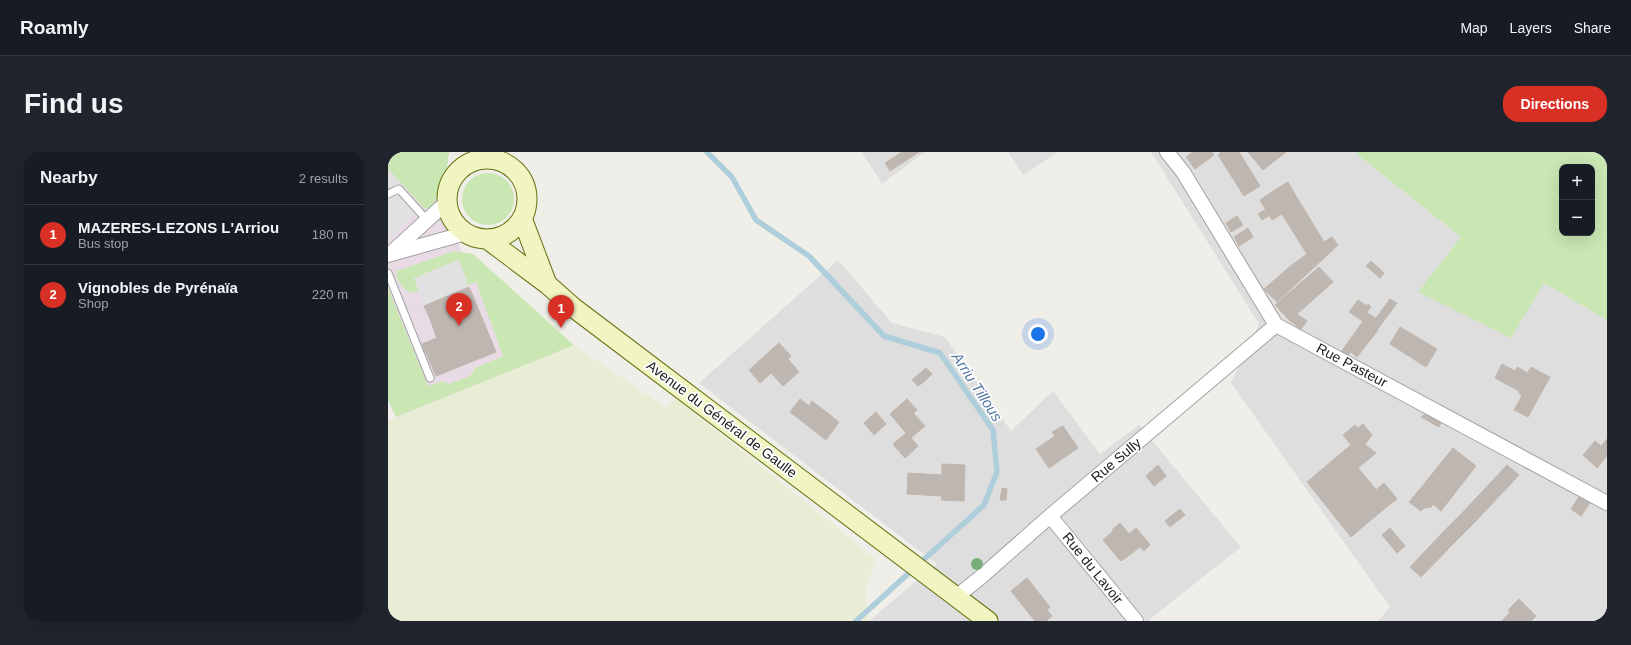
<!DOCTYPE html>
<html lang="en">
<head>
<meta charset="utf-8">
<style>
	:root { --surface:#171b24; --page:#20242c; --text:#f1f3f6; --muted:#9ea1a6; --line:#363941; --accent:#d93025 }
	body { margin:0; font-family:Arial,sans-serif; background:var(--page); color:var(--text) }
	.controls { position:absolute; right:12px; top:12px; display:grid; overflow:hidden; border-radius:8px; box-shadow:0 4px 16px #0002 }
	.controls button { width:36px; height:36px; display:grid; place-items:center; padding:0; border:0; border-bottom:1px solid var(--line); background:var(--surface); color:var(--text); font:20px sans-serif }
	.you { position:absolute; left:650px; top:182px; width:14px; height:14px; margin:-10px; border:3px solid #fff; border-radius:50%; background:#1a73e8; box-shadow:0 0 0 6px #1a73e833 }
	.badge { display:grid; place-items:center; width:26px; height:26px; border-radius:50%; background:var(--accent); color:#fff; font-size:13px; font-weight:700 }
	.pin { position:absolute; translate:-50% -33px; filter:drop-shadow(0 1px 2px #0008) }
	.pin::after { content:''; position:absolute; top:21px; width:14px; height:12px; background:inherit; clip-path:polygon(0 0,100% 0,50% 100%) }
	.list { margin:0; padding:0; list-style:none }
	h2 { display:flex; justify-content:space-between; align-items:center; height:52px; margin:0; padding:0 16px; font-size:17px }
	h2 small { font-size:13px; font-weight:400; color:var(--muted) }
	.list li { display:grid; grid-template-columns:26px 1fr auto; gap:12px; align-items:center; box-sizing:border-box; height:60px; padding:0 16px; border-top:1px solid var(--line) }
	.list b { display:block; font-size:15px; white-space:nowrap }
	.list p { margin:0; font-size:13px; white-space:nowrap; color:var(--muted) }
	.list em { font-size:13px; font-style:normal; color:var(--muted) }
	.map { position:relative; flex:none; width:1219px; height:469px; overflow:hidden; border-radius:16px }
	header { display:flex; align-items:center; gap:24px; box-sizing:border-box; height:56px; padding:0 20px; background:var(--surface); border-bottom:1px solid var(--line) }
	header strong { font-size:19px }
	nav { display:flex; gap:22px; margin-inline-start:auto; font-size:14px }
	.intro { display:flex; align-items:center; justify-content:space-between; box-sizing:border-box; height:96px; padding:0 24px }
	h1 { margin:0; font-size:28px }
	.button { padding:10px 18px; border-radius:16px; background:var(--accent); color:#fff; font-size:14px; font-weight:700 }
	main { display:flex; gap:24px; padding:0 24px }
	aside { flex:1; background:var(--surface); border-radius:16px; box-shadow:0 4px 16px #0002 }
	.map>svg:first-child { display:block }
	.residential { fill:#dfdede }
	.industrial { fill:#e9dbe6 }
	.farmland { fill:#eaedd5 }
	.grass { fill:#cae6b3; fill-rule:evenodd }
	.parking { fill:#e1e1e1 }
	.lines { fill:none; stroke-linecap:round; stroke-linejoin:round }
	.stream { stroke:#adceda; stroke-width:5.5 }
	.building { fill:#beb7b1; stroke:#c1b6ac }
	.lane-casing { stroke:#a2a2a2; stroke-width:9 }
	.street-casing { stroke:#a2a2a2; stroke-width:16 }
	.secondary-casing { stroke:#63710e; stroke-width:21 }
	.lane { stroke:#fff; stroke-width:7 }
	.street { stroke:#fff; stroke-width:14 }
	.secondary { stroke:#f0f5c2; stroke-width:19 }
	.tree { fill:#78ad7b }
	.labels { text-anchor:middle; stroke-width:3.5; stroke-linejoin:round; paint-order:stroke }
	.street-label { font-size:14px; fill:#212121; stroke:#fff }
	.water-label { font-size:15px; font-style:italic; fill:#5177a1; stroke:#fff }
</style>
</head>
<body>
<header>
<strong>Roamly</strong>
<nav><a>Map</a><a>Layers</a><a>Share</a></nav>
</header>
<div class="intro"><h1>Find us</h1><a class="button">Directions</a></div>
<main>
<aside>
<h2>Nearby<small>2 results</small></h2>
<ul class="list">
<li><span class="badge">1</span><div><b>MAZERES-LEZONS L'Arriou</b><p>Bus stop</p></div><em>180 m</em></li>
<li><span class="badge">2</span><div><b>Vignobles de Pyrénaïa</b><p>Shop</p></div><em>220 m</em></li>
</ul>
</aside>
<div class="map">
<svg width="1219" height="469" viewBox="0 0 1219 469">
	<rect width="100%" height="100%" fill="#f0eee8"/>
	<path class="residential" d="M474 0H537L494 32Z
		M620 0H670L635 23Z
		M763 0H968L971 4 1073 85 1031 140 1156 131 1219 168V469H990L1002 455 843 231 871 172Z
		M450 108 504 171 557 185 623 279 665 239 712 302 751 273 853 395 761 468 762 469H481L549 412 311 231Z"/>
	<path class="industrial" d="M0 0 48 38 75 103 186 193 8 265 0 248Z"/>
	<path class="farmland" d="M186 193 279 257 288 246 489 408 478 431 480 469H0V269Z"/>
	<path class="grass" d="M0 0H61L59 15 45 53 41 56H36L0 17Z
		M968 0H1219V168L1156 131 1123 186 1030 140 1073 85 971 4ZM1174 15H1204V81H1174Z
		M74 47a26 26 0 1 1 52 0a26 26 0 1 1-52 0Z
		M66 99 85 102 186 193 8 265 0 248V136L40 234 55 229 61 232 82 224 87 216 115 204 88 130 80 133 71 108 26 126 31 138 24 141C15 138 7 129 9 119Z"/>
	<path class="parking" d="M0 17 16 34 11 37 30 58 0 88Z
		M71 108 81 135 36 154 26 126Z"/>
	<g class="lines">
		<path class="stream" d="M319 0 344 25 368 68 421 104 496 184 552 201 605 278 609 320 596 353 468 469"/>
	</g>
	<path class="building" d="M514 0H531L502 19 497 11Z
		M805 0H824L826 3 807 17 798 5Z
		M833 0H851L872 34 856 44 830 3Z
		M860 0H898L875 18Z
		M900 30 905 39 887 51 882 41Z
		M905 39 936 90 944 85 950 93 889 150 876 137 905 112 919 102 887 51Z
		M882 41 894 62 884 68 872 48Z
		M878 57 881 64 874 68 870 62Z
		M849 64 855 73 843 80 838 71Z
		M860 76 865 85 851 94 846 85Z
		M983 109 996 121 992 126 978 114Z
		M931 115 945 130 909 162 919 169 913 177 901 168 887 153Z
		M81 135 85 144 40 162 36 154Z
		M85 144 108 200 48 224 34 192 49 186 40 162Z
		M1002 147 1009 151 989 178 983 173Z
		M970 148 979 154 980 152 983 155 973 168 961 160Z
		M979 161 988 166 983 173 976 168 975 170 973 168Z
		M976 168 990 178 969 205 963 200 960 203 953 200Z
		M1012 175 1049 197 1038 215 1002 192Z
		M391 191 403 204 400 207 411 220 395 234 383 221 372 231 361 218Z
		M1114 212 1127 219 1129 215 1149 226 1152 220 1162 225 1140 265 1126 258 1134 244 1131 241V239L1107 226Z
		M1143 215 1152 220 1149 226 1140 220Z
		M538 216 544 222 537 229 531 222Z
		M531 222 537 229 530 234 524 228Z
		M412 247 421 254 424 249 451 270 438 288 402 260Z
		M519 247 529 258 525 261 537 274 523 286 530 294 517 306 509 297 516 291 512 286 518 281 502 262Z
		M488 260 498 272 486 283 476 271Z
		M1038 262 1053 270 1051 275 1033 265Z
		M975 272 984 283 977 292 970 287 963 293 955 283 967 273 970 276Z
		M675 274 690 296 661 316 648 297 667 284 664 280Z
		M512 286 516 291 509 297 505 292Z
		M970 287 988 301 970 316 1001 353 971 378 926 324Z
		M1219 287V304L1209 316 1195 303 1207 289 1213 294Z
		M1065 296 1088 314 1053 359 1045 352 1043 355 1036 356 1032 346V337Z
		M554 312 577 313 576 349 553 348 554 344 519 342 520 321 554 323Z
		M770 313 778 324 766 334 758 324Z
		M1119 313 1131 323 1118 337 1107 326Z
		M926 324 971 378 963 385 919 330Z
		M1107 326 1118 337 1085 372 1074 361Z
		M996 331 1009 347 1001 353 988 338Z
		M614 336 619 337 618 348H612Z
		M1032 337V346L1036 356 1033 359 1021 350Z
		M1191 345 1202 351 1193 364 1183 357Z
		M792 357 797 363 782 375 777 369Z
		M1074 361 1085 372 1070 387 1059 376Z
		M732 371 741 382 748 376 759 389 743 402 741 399 730 406 715 388 725 379 724 378Z
		M1002 376 1013 389 1005 396 994 383Z
		M1059 376 1070 387 1033 425 1022 415Z
		M759 389 762 393 756 399 752 395Z
		M1013 389 1017 394 1009 401 1005 396Z
		M741 399 743 402 733 409 730 406Z
		M639 426 662 455 659 458 664 464 658 469H647L623 439Z
		M1131 447 1148 464 1143 469H1114L1122 460 1120 458Z"/>
	<g class="lines">
		<g class="lane-casing">
			<path id="lane" d="M0 42 11 37 39 68
				M0 121 42 226"/>
		</g>
		<g class="street-casing">
			<path id="street" d="M779 0 795 20 888 173 1219 351
				M3 101 59 50
				M0 103 78 81
				M662 364 748 469
				M568 445 593 425 662 364 888 173"/>
		</g>
		<g class="secondary-casing">
			<path id="secondary" d="M59 47a40 40 0 1 1 80 0a40 40 0 1 1-80 0Z
				M134 66 159 132
				M99 87 159 132 186 156 600 469"/>
		</g>
		<use href="#lane" class="lane"/>
		<use href="#street" class="street"/>
		<use href="#secondary" class="secondary"/>
	</g>
	<circle class="tree" cx="589" cy="412" r="6"/>
	<g class="labels">
		<g class="street-label">
			<text transform="translate(964 213) rotate(28)" y="5">Rue Pasteur</text>
			<text transform="translate(334 267) rotate(37)" y="5">Avenue du Général de Gaulle</text>
			<text transform="translate(728 308) rotate(-40)" y="5">Rue Sully</text>
			<text transform="translate(705 416) rotate(51)" y="5">Rue du Lavoir</text>
		</g>
		<g class="water-label">
			<text transform="translate(589 235) rotate(57)" y="5">Arriu Tillous</text>
		</g>
	</g>
</svg>
<div class="controls">
<button>+</button>
<button>−</button>
</div>
<div class="you"></div>
<div class="pin badge" style="left:173px;top:176px">1</div>
<div class="pin badge" style="left:71px;top:174px">2</div>
</div>
</main>
</body>
</html>
